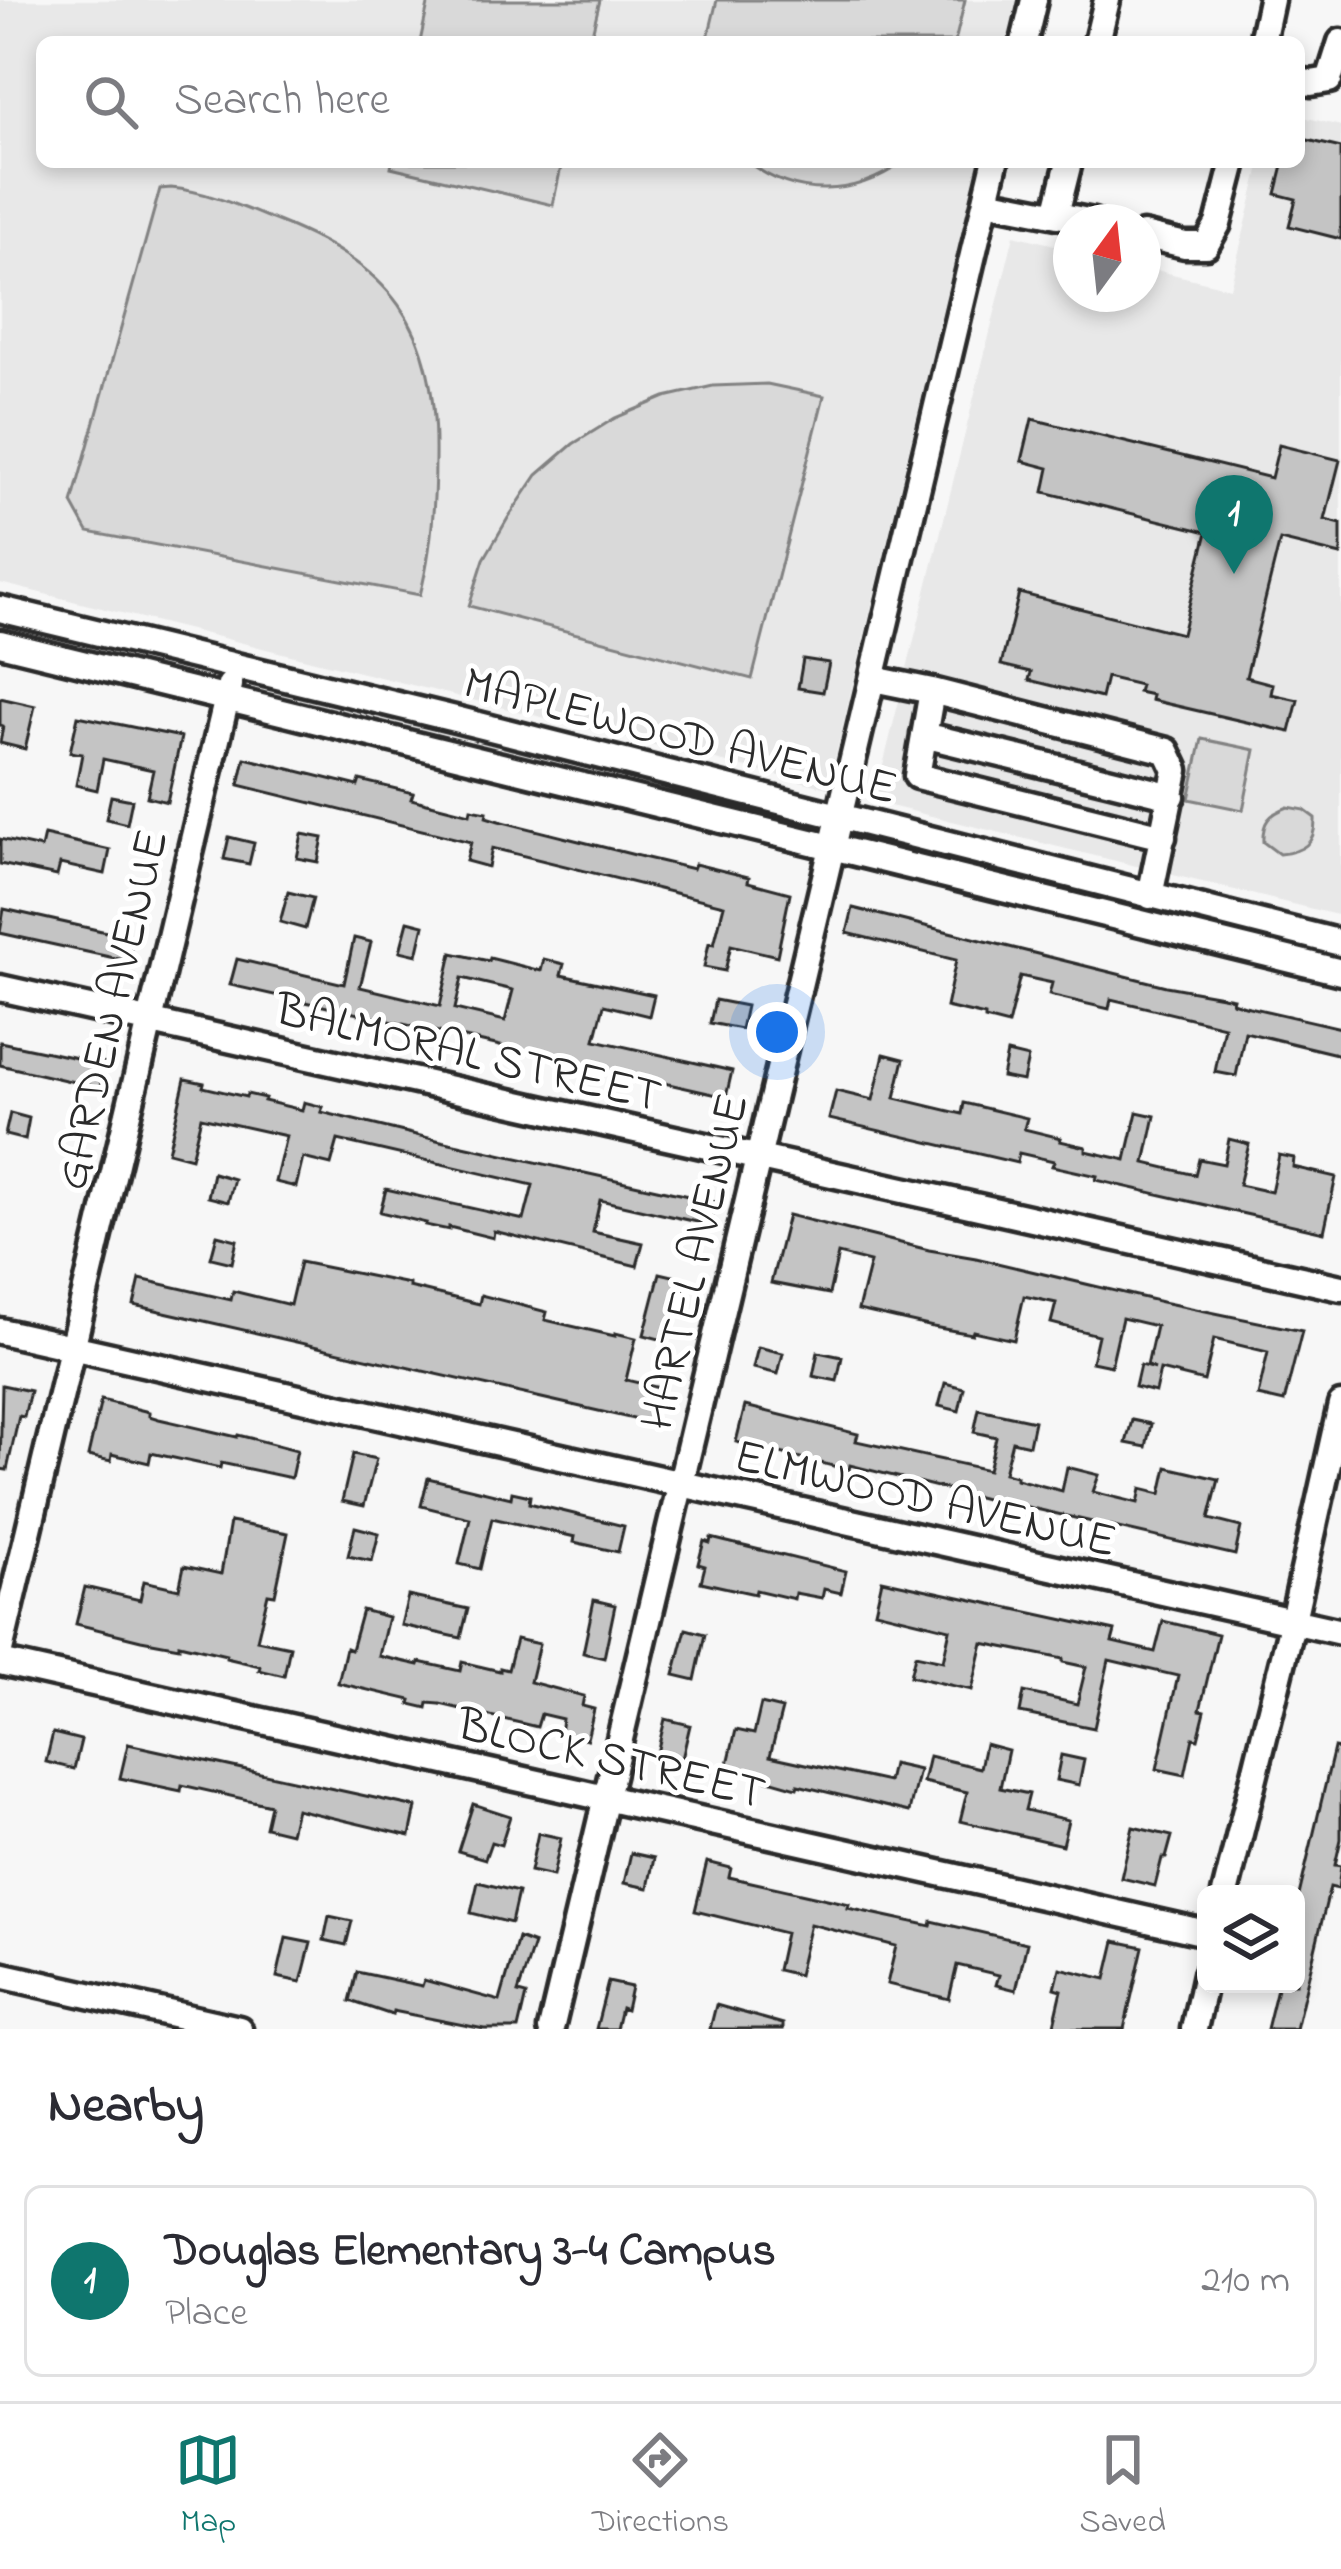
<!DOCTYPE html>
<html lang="en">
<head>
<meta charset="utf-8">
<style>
	:root { --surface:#fff; --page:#f2f2f3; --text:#2b2b33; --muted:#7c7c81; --line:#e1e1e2; --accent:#0f766e }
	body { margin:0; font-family:"Indie Flower",sans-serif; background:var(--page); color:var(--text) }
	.controls { position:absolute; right:36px; bottom:36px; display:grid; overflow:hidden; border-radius:18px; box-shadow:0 6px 18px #0003 }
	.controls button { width:108px; height:108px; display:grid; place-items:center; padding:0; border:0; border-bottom:3px solid var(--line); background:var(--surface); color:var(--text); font:60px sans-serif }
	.compass { position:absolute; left:1053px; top:204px; width:108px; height:108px; border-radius:50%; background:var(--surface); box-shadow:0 6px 18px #0003; rotate:15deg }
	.you { position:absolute; left:777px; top:1032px; width:42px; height:42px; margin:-30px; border:9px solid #fff; border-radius:50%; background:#1a73e8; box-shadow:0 0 0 18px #1a73e833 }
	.badge { display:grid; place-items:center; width:78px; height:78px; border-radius:50%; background:var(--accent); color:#fff; font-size:39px; font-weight:700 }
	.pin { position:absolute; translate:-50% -99px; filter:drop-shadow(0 3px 6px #0008) }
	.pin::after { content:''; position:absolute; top:63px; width:42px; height:36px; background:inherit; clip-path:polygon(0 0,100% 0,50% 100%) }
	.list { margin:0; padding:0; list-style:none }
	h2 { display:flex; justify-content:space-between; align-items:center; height:156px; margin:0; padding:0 48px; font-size:51px }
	h2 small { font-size:39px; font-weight:400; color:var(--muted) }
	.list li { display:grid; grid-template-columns:78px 1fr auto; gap:36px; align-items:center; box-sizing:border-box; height:192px; margin:0 24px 24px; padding:0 24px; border:3px solid var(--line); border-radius:18px }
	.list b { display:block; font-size:45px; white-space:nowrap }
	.list p { margin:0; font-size:39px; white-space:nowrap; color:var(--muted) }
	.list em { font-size:39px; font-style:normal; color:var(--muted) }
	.icon { flex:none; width:66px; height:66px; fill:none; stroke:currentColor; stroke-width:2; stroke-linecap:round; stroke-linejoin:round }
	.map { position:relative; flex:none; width:1341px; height:2029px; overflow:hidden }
	.search { position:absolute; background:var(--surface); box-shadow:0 6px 18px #0003; left:36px; right:36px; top:36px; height:132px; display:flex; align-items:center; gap:30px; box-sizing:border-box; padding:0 42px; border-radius:18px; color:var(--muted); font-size:45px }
	.sheet { height:372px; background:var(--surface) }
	nav { display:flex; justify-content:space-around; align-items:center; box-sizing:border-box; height:168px; border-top:3px solid var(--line); background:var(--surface); font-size:33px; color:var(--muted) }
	nav a { display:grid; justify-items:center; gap:6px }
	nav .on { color:var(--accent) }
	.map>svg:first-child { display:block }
	.built { fill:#e8e8e8 }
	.green { fill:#d9d9d9; stroke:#828282; stroke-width:3 }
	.building { fill:#c4c4c4; stroke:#2b2b2b; stroke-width:3; fill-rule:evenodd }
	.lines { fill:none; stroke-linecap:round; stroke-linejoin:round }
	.minor-casing { stroke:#2b2b2b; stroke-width:33 }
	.minor { stroke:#fff; stroke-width:24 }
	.labels { text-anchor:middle; stroke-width:10; stroke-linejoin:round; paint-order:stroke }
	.street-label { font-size:48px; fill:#2b2b2b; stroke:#fff }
</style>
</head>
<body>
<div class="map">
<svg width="1341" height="2029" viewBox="0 0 1341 2029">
	<rect width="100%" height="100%" fill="#f7f7f7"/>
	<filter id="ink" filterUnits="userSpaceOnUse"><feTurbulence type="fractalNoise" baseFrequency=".00833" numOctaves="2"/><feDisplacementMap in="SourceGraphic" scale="24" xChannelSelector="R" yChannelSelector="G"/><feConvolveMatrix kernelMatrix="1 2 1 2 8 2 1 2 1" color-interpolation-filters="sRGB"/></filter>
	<g filter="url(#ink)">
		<path class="built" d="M0 0H1017L1007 42H42V162H978L828 788 0 583Z
			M1299 116 1341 126V916L874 802 1014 235 1071 249V294H1143V267L1230 288 1261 162H1299Z"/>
		<path class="green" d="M429 0H600L590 42H420Z
			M717 0H965L955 42H707Z
			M392 162H562L553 205 391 167Z
			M748 162H903C854 197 796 199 748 162Z
			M171 188C204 191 237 205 267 217 392 264 437 324 435 458 435 505 432 550 420 595L88 532 72 503 160 189Z
			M767 384 824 396 752 679 469 606 484 559 508 518 537 475 573 444 615 418 665 397 713 386Z
			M1202 739 1255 750 1243 810 1189 799Z
			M1288 807 1304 810 1315 818C1316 844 1303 852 1279 854L1263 842C1262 822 1269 814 1288 807Z"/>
		<path class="building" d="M1299 138 1341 148V239L1289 226 1296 199 1276 194 1284 162H1299Z
			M1032 419 1271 478 1279 445 1340 460 1325 520 1341 524V555L1280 540 1246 677 1273 684 1271 694 1298 700 1290 732 1151 700 1152 695 1138 692 1140 685 1106 677 1101 698 1029 680 1031 672 1001 665 1019 593 1182 634 1207 532 1044 492 1049 468 1022 461Z
			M803 659 829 663 823 692 798 688Z
			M0 698 35 706 25 749 0 743 3 726 0 725Z
			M78 716 181 737 167 802 147 797 153 770 103 759 97 790 76 785 82 754 70 752Z
			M245 758 358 786 360 780 413 793 411 799 423 802 470 814 471 809 487 812 486 817 499 821 647 858 693 869 695 864 749 877 748 882 790 893 777 956 731 945 725 971 704 967 709 943 714 944 724 905 492 848 488 867 466 861 471 842 239 785Z
			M111 796 132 800 127 824 106 819Z
			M302 834 323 838 318 862 297 858Z
			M44 835 110 850 105 874 60 864 57 876 0 864V839L41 848Z
			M229 837 254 843 249 864 224 859Z
			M288 892 313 898 305 929 280 922Z
			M853 908 1166 986 1233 998 1232 1002 1245 1006 1341 1028V1055L1245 1032 1236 1076 1215 1072 1224 1026 1111 999 1109 1009 1049 995 1052 983 1020 976 1008 1025 985 1019V1016L946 1007 956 960 847 933Z
			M4 909 133 938 128 961 0 933Z
			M408 921 424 925 417 955 400 951Z
			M354 938 371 942 360 987 440 1006 452 953 489 961 490 958 541 971 544 959 564 964 561 975 654 995 649 1016 604 1005 595 1040 732 1071 726 1097 230 985 237 959 344 984ZM462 978 513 990 505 1021 455 1009Z
			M715 1000 746 1006 741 1029 710 1023Z
			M0 1042 105 1064 100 1088 0 1065Z
			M1007 1053 1028 1058 1023 1081 1002 1077Z
			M884 1054 904 1059 895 1098 962 1114 964 1103 1027 1118 1024 1129 1061 1138 1060 1141 1086 1147V1151L1126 1160 1137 1112 1155 1116 1145 1163 1195 1175 1199 1159 1224 1164 1229 1139 1249 1144 1239 1185 1271 1192 1279 1155 1294 1158 1293 1167 1336 1177 1324 1232 1096 1180 1097 1176 1052 1166 1054 1161 1019 1153 1017 1163 829 1119 836 1091 873 1100Z
			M185 1079 204 1083 203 1087 246 1097 247 1094 265 1098 264 1101 302 1110 304 1102 323 1107 321 1112 441 1141 715 1202 710 1225 600 1200 593 1232 643 1243 637 1266 494 1231 493 1238 449 1227V1230L425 1225 426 1223 380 1212 386 1189 524 1220 533 1185 338 1140 331 1165 303 1158 296 1187 275 1182 286 1136 201 1117 191 1158 168 1152Z
			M10 1113 29 1118 25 1140 5 1135Z
			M213 1173 234 1179 228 1202 208 1197Z
			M788 1215 929 1250 976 1258 1162 1302 1302 1331 1284 1402 1258 1396 1268 1352 1214 1339 1204 1381 1160 1370 1155 1392 1135 1387 1140 1365 1155 1369 1147 1366 1156 1326 1122 1318 1111 1366 1092 1362 1098 1335 1051 1323 1056 1303 1024 1296 1014 1340 973 1331 972 1334 933 1327 858 1310 870 1262 838 1254 829 1294 771 1283Z
			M217 1235 237 1240 232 1263 211 1258Z
			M300 1262 409 1284V1287L479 1304 481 1295 547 1312 545 1320 615 1336V1333L636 1338 626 1380 660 1388 651 1423 134 1305 140 1279 231 1300 233 1291 290 1305Z
			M660 1273 686 1279 680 1304 676 1303 667 1341 644 1335Z
			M758 1347 783 1353 778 1374 753 1368Z
			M818 1352 842 1357 837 1381 813 1376Z
			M945 1383 964 1388 959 1411 939 1406Z
			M2 1385 30 1391 24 1417 19 1416 7 1470 0 1469Z
			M101 1400 149 1412V1416L159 1419 237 1437 238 1435 297 1450 291 1478 221 1463 220 1468 151 1453 149 1463 112 1454 111 1461 88 1456Z
			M745 1406 858 1434 856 1441 988 1470 996 1437 974 1432 979 1409 1034 1421 1029 1445 1012 1441 1004 1473 1016 1476V1479L1062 1491 1067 1467 1099 1475 1093 1492 1138 1503 1141 1489 1161 1494 1167 1467 1219 1479 1209 1519 1241 1527 1235 1555 1010 1503 1009 1505 850 1465 849 1470 736 1442Z
			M1132 1420 1151 1424 1146 1447 1126 1443Z
			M353 1454 376 1459 364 1506 342 1501Z
			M428 1478 511 1498 512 1492 530 1496 529 1503 624 1526 618 1552 574 1542 575 1537 492 1518 480 1569 459 1564 470 1518 421 1506Z
			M230 1522 288 1533 275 1595 268 1594 257 1640 290 1647 284 1676 259 1670 260 1666 226 1658V1655L179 1644V1647L141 1640 76 1624 85 1587 140 1600 144 1581 179 1589 184 1566 221 1574Z
			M355 1527 379 1533 372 1561 348 1556Z
			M711 1538 846 1571 841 1593 824 1589 822 1598 795 1593 794 1599 756 1590 755 1594 701 1582 705 1566 698 1564 704 1541 710 1543Z
			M882 1580 1115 1631 1112 1642 1155 1652 1163 1621 1218 1634 1200 1710 1205 1711 1198 1739 1193 1738 1185 1775 1157 1769 1178 1676 1109 1660 1094 1728 1020 1713 1024 1692 1077 1704 1086 1667 1063 1662V1659L983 1643 972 1690 910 1676 915 1655 943 1661 950 1629 875 1611Z
			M408 1596 468 1609 461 1638 401 1625Z
			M594 1600 615 1605 604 1658 583 1653Z
			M362 1610 388 1617 379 1656 419 1665 420 1662 460 1671 462 1662 500 1671V1668L508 1670 516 1639 539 1644 530 1682 584 1696 582 1706 594 1709 587 1739 560 1733 562 1719 541 1714 537 1727 440 1704 428 1703 427 1708 410 1704 411 1700 338 1683 346 1648 351 1650Z
			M686 1629 705 1634 695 1680 674 1675Z
			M761 1704 782 1709 770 1756 888 1782 892 1764 919 1770 909 1812 798 1785 797 1788 727 1768 736 1730 754 1734Z
			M665 1719 690 1725 682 1759 657 1753Z
			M53 1733 81 1740 74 1769 46 1762Z
			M128 1744 416 1807 410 1836 296 1809 290 1833 265 1827 270 1805 182 1785 181 1791 120 1778Z
			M985 1744 1008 1750 1000 1788 1029 1794 1025 1810 1068 1820 1062 1845 960 1821 967 1792 923 1782 929 1756 980 1768Z
			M1334 1748 1341 1749V1839L1335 1865 1341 1866 1338 1889 1330 1887 1296 2029H1267L1278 1984H1296V1908Z
			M1061 1755 1084 1760 1079 1785 1056 1780Z
			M473 1804 510 1816 501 1845 491 1842 485 1859 458 1851Z
			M1133 1827 1172 1836 1166 1858H1162L1155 1886 1121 1878Z
			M538 1833 561 1838 553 1876 530 1871Z
			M631 1853 654 1858 648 1888 624 1883Z
			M707 1862 731 1868 729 1877 849 1904 848 1908 931 1926 932 1921 1027 1943 1016 1990 996 1985 999 1975 957 1965 949 1999 887 1984 896 1946 810 1924 798 1975 777 1970 785 1933 695 1911Z
			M478 1882 518 1892 511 1923 471 1913Z
			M329 1916 352 1921 346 1945 324 1940Z
			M286 1938 311 1943 301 1982 277 1977Z
			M518 1938 534 1944 518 1993 526 1995 518 2029H484L393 2011 392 2015 350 2001 357 1972 422 1986 424 1980 500 2001Z
			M1115 1941 1143 1947 1124 2029H1053L1062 1990 1055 1988 1060 1968 1106 1979Z
			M608 1982 631 1987 626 2010 621 2008 616 2029H596Z
			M716 2005 783 2024V2029H710Z"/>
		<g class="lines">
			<g class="minor-casing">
				<path id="minor" d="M1024 42 1034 0
					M1097 42 1107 0
					M1262 42 1271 0
					M1299 81 1311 83 1329 80 1341 42
					M986 201 1093 222
					M1056 214 1069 162
					M1143 235 1185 245H1206L1218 224 1234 162
					M0 609 455 719 1341 943
					M0 643 1341 972
					M873 679 932 691 1167 751 1176 770 1150 896
					M932 691 917 776 1163 837
					M924 735 1172 796
					M0 988 1341 1288
					M0 1331 1341 1632
					M0 1651 230 685
					M0 1662 1206 1933
					M1225 1894 1293 1620 1341 1405
					M0 1975 239 2029
					M551 2029 995 162
					M1194 2029 1206 1974"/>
			</g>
			<use href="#minor" class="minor"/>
		</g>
	</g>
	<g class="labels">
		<g class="street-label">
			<text transform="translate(681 733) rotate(14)" y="17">MAPLEWOOD AVENUE</text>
			<text transform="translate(109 1009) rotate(-77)" y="17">GARDEN AVENUE</text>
			<text transform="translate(469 1050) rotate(13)" y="17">BALMORAL STREET</text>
			<text transform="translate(692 1261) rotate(-77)" y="17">HARTEL AVENUE</text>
			<text transform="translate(926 1496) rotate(13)" y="17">ELMWOOD AVENUE</text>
			<text transform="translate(612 1756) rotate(13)" y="17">BLOCK STREET</text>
		</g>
	</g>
</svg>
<div class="controls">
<button><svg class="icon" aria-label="layers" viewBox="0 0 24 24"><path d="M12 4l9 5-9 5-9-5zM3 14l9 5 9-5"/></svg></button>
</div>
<svg class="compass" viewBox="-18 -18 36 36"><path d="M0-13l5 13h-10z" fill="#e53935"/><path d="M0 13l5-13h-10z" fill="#7c7c81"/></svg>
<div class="you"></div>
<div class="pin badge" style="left:1234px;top:574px">1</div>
<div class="search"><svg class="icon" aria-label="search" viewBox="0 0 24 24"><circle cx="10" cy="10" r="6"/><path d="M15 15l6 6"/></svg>Search here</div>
</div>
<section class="sheet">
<h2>Nearby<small></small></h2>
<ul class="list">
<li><span class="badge">1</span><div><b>Douglas Elementary 3-4 Campus</b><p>Place</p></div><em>210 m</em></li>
</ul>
</section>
<nav>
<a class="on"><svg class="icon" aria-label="map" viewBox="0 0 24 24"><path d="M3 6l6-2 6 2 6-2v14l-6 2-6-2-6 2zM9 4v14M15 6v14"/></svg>Map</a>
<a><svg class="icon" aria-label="directions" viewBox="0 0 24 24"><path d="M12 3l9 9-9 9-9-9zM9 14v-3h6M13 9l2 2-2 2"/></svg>Directions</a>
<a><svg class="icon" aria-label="saved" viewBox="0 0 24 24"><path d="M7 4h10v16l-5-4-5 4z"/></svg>Saved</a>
</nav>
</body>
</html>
